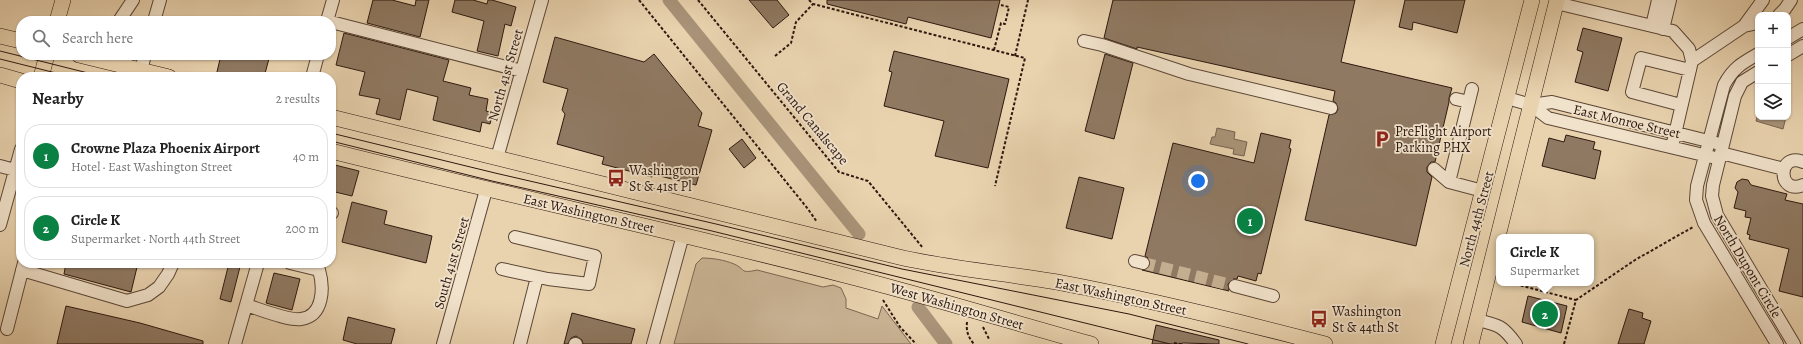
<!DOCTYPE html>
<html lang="en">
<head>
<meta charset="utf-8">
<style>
	:root { --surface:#fff; --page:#f6f6f6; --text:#222; --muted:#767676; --line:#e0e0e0; --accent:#0b8043 }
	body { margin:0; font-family:Alegreya,serif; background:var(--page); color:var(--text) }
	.controls { position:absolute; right:12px; top:12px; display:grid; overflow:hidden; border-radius:8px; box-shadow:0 1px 3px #0004 }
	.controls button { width:36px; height:36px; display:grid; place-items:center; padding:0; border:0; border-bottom:1px solid var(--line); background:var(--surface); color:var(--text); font:20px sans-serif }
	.you { position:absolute; left:1198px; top:181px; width:14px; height:14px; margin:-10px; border:3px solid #fff; border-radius:50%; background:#1a73e8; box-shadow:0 0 0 6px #1a73e833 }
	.badge { display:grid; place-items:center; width:26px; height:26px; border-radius:50%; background:var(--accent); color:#fff; font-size:13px; font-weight:700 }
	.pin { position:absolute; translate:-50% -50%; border:2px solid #fff; box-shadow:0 1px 4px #0006 }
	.popup { position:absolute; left:1496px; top:234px; width:98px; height:52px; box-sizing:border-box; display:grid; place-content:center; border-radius:8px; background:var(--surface); filter:drop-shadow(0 1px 3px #0005); font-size:13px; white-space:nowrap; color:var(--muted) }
	.popup b { font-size:15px; color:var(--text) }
	.popup::after { content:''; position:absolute; left:50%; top:100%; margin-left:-8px; border:8px solid transparent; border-top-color:var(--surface) }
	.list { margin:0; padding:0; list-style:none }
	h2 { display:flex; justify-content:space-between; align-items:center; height:52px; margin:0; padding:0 16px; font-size:17px }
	h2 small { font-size:13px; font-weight:400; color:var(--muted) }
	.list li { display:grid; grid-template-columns:26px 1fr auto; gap:12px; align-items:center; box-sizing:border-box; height:64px; margin:0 8px 8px; padding:0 8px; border:1px solid var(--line); border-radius:16px }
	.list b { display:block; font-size:15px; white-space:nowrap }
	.list p { margin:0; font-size:13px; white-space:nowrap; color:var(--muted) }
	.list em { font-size:13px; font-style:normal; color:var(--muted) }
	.icon { flex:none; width:22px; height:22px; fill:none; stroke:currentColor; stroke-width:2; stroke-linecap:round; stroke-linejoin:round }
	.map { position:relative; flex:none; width:1803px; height:344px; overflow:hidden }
	.search { position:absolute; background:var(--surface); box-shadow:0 1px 3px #0004; left:16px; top:16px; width:320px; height:44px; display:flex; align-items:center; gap:10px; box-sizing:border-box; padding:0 14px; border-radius:16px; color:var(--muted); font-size:15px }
	.panel { position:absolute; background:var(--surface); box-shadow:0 1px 3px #0004; left:16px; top:72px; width:320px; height:196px; border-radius:16px }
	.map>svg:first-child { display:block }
	.green { fill:#c9b394; stroke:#7b6652 }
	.water { fill:#a99379; stroke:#77624f }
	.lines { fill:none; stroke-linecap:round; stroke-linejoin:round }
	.canal { stroke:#a99379; stroke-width:13 }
	.building { fill:#8f7962; stroke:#2d180f }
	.minor-tunnel { stroke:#c3ae8f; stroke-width:12; stroke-dasharray:12 6; stroke-linecap:butt }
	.minor-casing { stroke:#5c4737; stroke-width:14 }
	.major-casing { stroke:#2d180f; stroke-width:16 }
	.path { stroke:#2d180f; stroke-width:2; stroke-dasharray:3 2; stroke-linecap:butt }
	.minor { stroke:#f1e2cb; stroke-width:12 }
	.major { stroke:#e9d3af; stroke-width:15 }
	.tram { stroke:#2d180f; stroke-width:1 }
	.labels { text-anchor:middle; stroke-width:3.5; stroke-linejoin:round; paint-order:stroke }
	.street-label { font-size:14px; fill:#2d180f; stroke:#f1e2cb }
	.poi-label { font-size:14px; fill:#2d180f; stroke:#f1e2cb; text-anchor:start }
</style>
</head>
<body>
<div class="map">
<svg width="1803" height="344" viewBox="0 0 1803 344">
	<rect width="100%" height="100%" fill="#e9d3af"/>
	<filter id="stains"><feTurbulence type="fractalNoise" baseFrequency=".005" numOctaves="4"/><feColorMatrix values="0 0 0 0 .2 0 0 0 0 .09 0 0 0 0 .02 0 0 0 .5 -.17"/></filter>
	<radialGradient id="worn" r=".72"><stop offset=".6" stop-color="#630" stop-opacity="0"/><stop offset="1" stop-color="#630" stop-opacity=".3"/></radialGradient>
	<path class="green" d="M702 258C712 258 725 260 734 264 746 269 739 274 757 270L823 287 833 285 841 288 846 299V308L878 319 882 306 911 344H674L696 264Z"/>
	<path class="water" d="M1758 114V117H1786L1783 129 1756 121Z
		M1217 128 1235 132 1234 139 1247 142 1244 156 1233 154 1234 149 1210 144 1212 137H1215Z"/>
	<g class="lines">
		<path class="canal" d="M669 0 859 234
			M918 307 946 344"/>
	</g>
	<path class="building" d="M373 0H392L415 6 416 0H429L420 37 367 23Z
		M455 0H473L487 4 488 0H492L516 7 511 26 505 24 498 56 477 51 484 21 452 12Z
		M749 0H777L789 15 773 28Z
		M827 0H1000L991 38 908 17 906 24 827 4Z
		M1113 0H1355L1341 62 1452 88 1449 98V102L1435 162H1431L1427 167V172L1432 177 1416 246 1305 220 1329 115 1336 113 1338 109 1336 103 1333 101 1335 91 1137 47V49L1104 38Z
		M1405 0H1465L1457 33 1413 22 1412 30 1399 27Z
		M1583 28 1622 38 1608 91 1575 82 1583 52 1577 50Z
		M344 33 449 60 443 81 471 88 469 95 488 99 486 111 493 113 490 124 482 122 480 132 433 120 438 97 407 89 400 120 376 114 380 99 359 95 365 72 336 65Z
		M555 37 644 62 654 54 702 113 698 126 712 130 696 185 652 174V177L602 164 604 157 557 144 565 114 562 110 568 89 543 82Z
		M894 51 1009 79 988 168 935 156 944 121 884 106 892 72 889 71Z
		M1105 54 1133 63 1114 139 1085 131Z
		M221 55H270L264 77H222L216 76Z
		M1261 133 1291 140 1289 148 1291 149 1261 274 1258 273 1256 281 1238 276 1237 279H1233L1228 284 1229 291 1142 270 1148 268 1150 264 1148 258 1145 256 1173 143 1254 163Z
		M1566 135 1595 142 1593 149 1601 151 1595 179 1542 166 1549 138 1564 142Z
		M742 139 756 158 744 168 729 149Z
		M331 164 359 171 352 196 331 191Z
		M1079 177 1124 188 1112 239 1066 228Z
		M1742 179 1748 180 1751 185 1787 194 1785 200 1803 204V297L1779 291 1789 249 1749 239 1750 235 1747 234 1751 218 1745 217 1746 211 1734 208 1738 192 1735 188 1737 182Z
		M352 202 387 211 384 224 432 236 426 263 342 242Z
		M66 263H138L131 292 64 274Z
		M229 263H241L231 302 220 299Z
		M274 273 300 279 292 310 266 303Z
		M1528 296 1567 306 1561 333 1522 322Z
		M66 306 140 323 203 341V344H57Z
		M1629 309 1643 313 1642 318 1651 321 1644 344H1618Z
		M572 313 635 329 631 344H583L582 340 576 336 571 338 568 344H564Z
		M348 317 395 329 391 344H357L343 340Z
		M1156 325 1219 340V344L1183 343 1181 344H1152Z"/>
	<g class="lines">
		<path class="minor-tunnel" d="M1143 263 1235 286"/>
		<g class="minor-casing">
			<path id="minor" d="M1556 3 1673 31 1689 49 1692 61 1672 147
				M1779 15 1785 9 1791 0
				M119 21 133 0
				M154 21 160 0
				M327 21 333 0
				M331 22 522 71
				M1652 26 1658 0
				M1744 26 1763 0
				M1663 29 1670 0
				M1788 38 1803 29
				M1084 41 1102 45 1189 74 1331 108
				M1758 54C1742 63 1733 68 1724 85L1697 186 1696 200 1704 223 1777 344
				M1788 55 1803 46
				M1692 61 1744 26 1758 23
				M141 70 145 55
				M1758 72 1742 82 1735 96 1713 185 1712 196 1717 215 1794 344
				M312 77 318 55
				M1472 89 1449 182 1483 191
				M1507 98 1531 105 1548 118 1712 157
				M1456 99 1469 102
				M1531 105 1552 102 1716 143
				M1681 105 1632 92 1641 58 1690 70
				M1721 153 1784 169
				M497 158 542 0
				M1803 162C1777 151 1777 196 1803 185
				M0 166 15 170
				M1434 169 1449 182
				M331 212 332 213
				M0 225 21 149
				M1135 261 1143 263
				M502 269 548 279 589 284 595 256 515 237
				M22 270 127 301 148 295 159 287 168 274 173 263
				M1235 286 1273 296
				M246 305C259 309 289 321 301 319 324 316 324 287 319 270L290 263
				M1477 320C1499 325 1503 326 1516 344
				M7 329 24 263
				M235 344 258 263
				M443 344 486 190
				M520 344 537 277
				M575 344H576
				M653 344 683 235"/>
		</g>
		<g class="major-casing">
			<path id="major" d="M57 21 63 0
				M0 36 21 41
				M79 55 169 77
				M0 75 21 81
				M41 77 47 55
				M331 117 899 257C951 269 1004 273 1057 282 1147 299 1237 321 1325 344
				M331 151C502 194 674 231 844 275 927 296 1008 321 1091 344
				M1443 344 1532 0
				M1471 344 1557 0"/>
		</g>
		<path class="path" d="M639 0 808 209 817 222
			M698 0 839 172 868 181 923 248
			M809 0 813 4 1025 58 995 186
			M137 21 138 17
			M994 50 1001 23 1005 24 1009 7 1001 5
			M775 56 791 43 796 22 813 4
			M1015 56 1028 0
			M1511 283 1576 300
			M883 300 900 327 916 344
			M967 322C966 331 968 337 974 344
			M983 327 989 339
			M1174 343 1182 344
			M1564 344 1576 300 1635 260 1693 227"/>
		<use href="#minor" class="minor"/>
		<use href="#major" class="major"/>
		<path class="tram" d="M0 51 104 77
			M0 59 72 77
			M331 133 495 173 716 224 902 269 1129 314 1248 344
			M331 141 492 181 712 231 1170 344"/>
	</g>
	<defs>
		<g id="parking-bare" transform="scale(1.38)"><path d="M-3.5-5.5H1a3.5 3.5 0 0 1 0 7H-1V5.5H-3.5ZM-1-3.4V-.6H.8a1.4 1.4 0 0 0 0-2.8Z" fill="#8f2418" stroke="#f1e2cb" stroke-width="2.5" paint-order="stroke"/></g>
		<g id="bus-bare" transform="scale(1.38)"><path d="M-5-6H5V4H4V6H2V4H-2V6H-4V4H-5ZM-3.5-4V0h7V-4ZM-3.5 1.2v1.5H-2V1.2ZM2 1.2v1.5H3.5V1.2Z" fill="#8f2418" stroke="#f1e2cb" stroke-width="2.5" paint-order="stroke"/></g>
	</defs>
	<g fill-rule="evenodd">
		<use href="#parking-bare" x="1382" y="139"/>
		<use href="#bus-bare" x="616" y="178"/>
		<use href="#bus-bare" x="1319" y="319"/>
	</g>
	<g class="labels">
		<g class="street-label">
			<text transform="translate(505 75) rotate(-74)" y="5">North 41st Street</text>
			<text transform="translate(1627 121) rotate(13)" y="5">East Monroe Street</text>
			<text transform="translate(813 123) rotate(50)" y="5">Grand Canalscape</text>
			<text transform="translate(589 213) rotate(13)" y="5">East Washington Street</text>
			<text transform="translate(1476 219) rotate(-75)" y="5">North 44th Street</text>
			<text transform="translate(451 263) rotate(-74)" y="5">South 41st Street</text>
			<text transform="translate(1748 266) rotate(59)" y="5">North Dupont Circle</text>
			<text transform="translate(1121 296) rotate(12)" y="5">East Washington Street</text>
			<text transform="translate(957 306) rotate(16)" y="5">West Washington Street</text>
		</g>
		<g class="poi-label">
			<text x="1395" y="136">PreFlight Airport<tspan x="1395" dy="16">Parking PHX</tspan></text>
			<text x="629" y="175">Washington<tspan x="629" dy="16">St &amp; 41st Pl</tspan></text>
			<text x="1332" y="316">Washington<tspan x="1332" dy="16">St &amp; 44th St</tspan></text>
		</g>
	</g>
	<rect width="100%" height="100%" filter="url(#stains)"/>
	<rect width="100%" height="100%" fill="url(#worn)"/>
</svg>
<div class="controls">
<button>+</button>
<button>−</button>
<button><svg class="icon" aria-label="layers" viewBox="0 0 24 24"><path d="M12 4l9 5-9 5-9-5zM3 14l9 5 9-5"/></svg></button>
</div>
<div class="you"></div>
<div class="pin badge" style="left:1250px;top:221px">1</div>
<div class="pin badge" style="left:1545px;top:314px">2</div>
<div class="popup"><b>Circle K</b>Supermarket</div>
<div class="search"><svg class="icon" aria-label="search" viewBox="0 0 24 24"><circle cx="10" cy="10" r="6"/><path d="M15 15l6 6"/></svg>Search here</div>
<section class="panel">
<h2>Nearby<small>2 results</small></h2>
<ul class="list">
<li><span class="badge">1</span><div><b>Crowne Plaza Phoenix Airport</b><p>Hotel · East Washington Street</p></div><em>40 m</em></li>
<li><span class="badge">2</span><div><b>Circle K</b><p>Supermarket · North 44th Street</p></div><em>200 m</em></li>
</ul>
</section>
</div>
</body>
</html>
